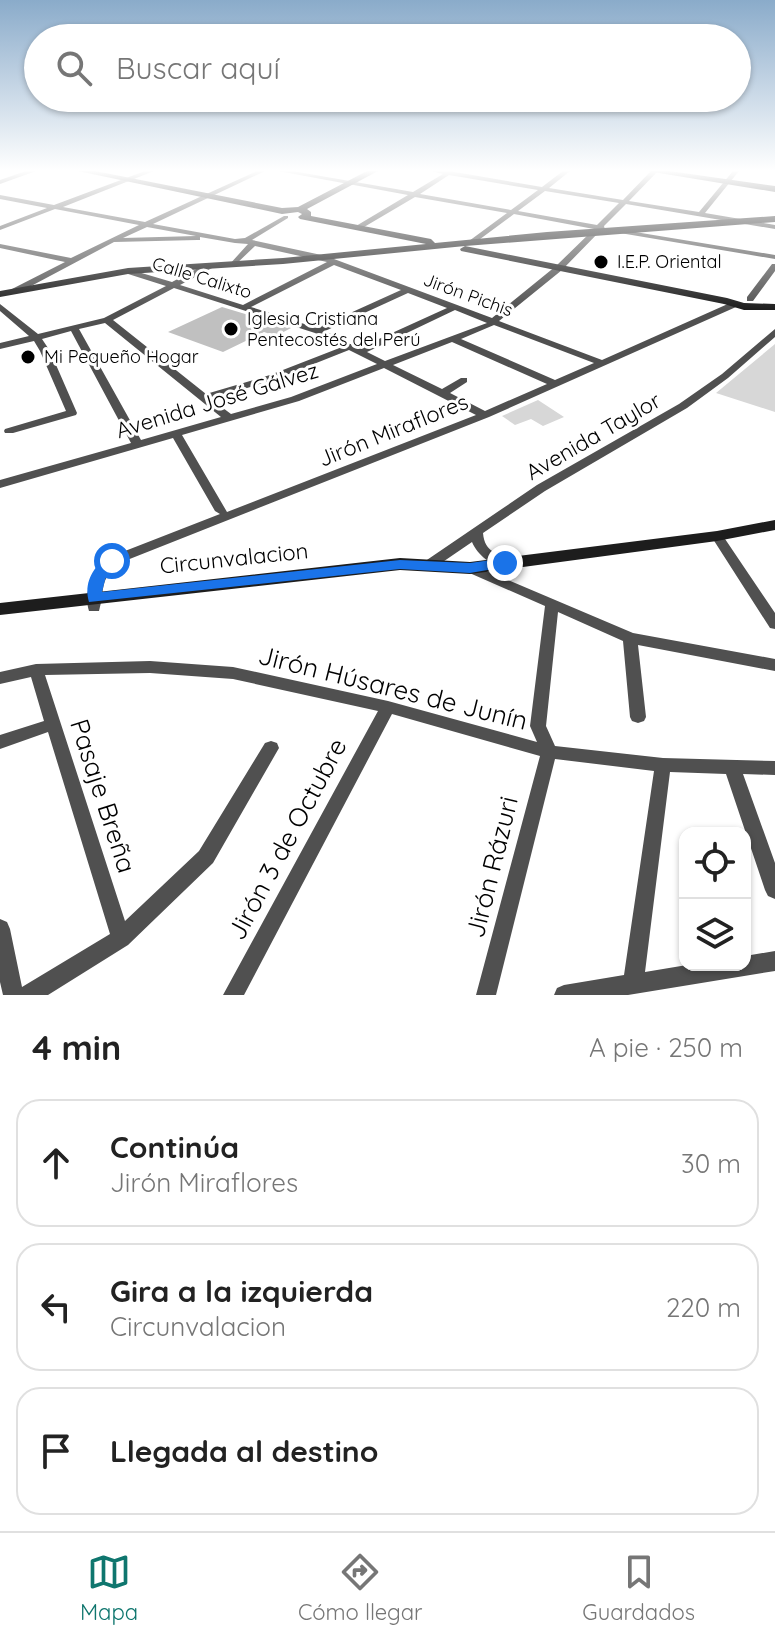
<!DOCTYPE html>
<html lang="es">
<head>
<meta charset="utf-8">
<style>
	:root { --surface:#fff; --page:#f2f2f2; --text:#222; --muted:#767676; --line:#e0e0e0; --accent:#0f766e }
	body { margin:0; font-family:Quicksand,sans-serif; background:var(--page); color:var(--text) }
	.controls { position:absolute; right:24px; bottom:24px; display:grid; overflow:hidden; border-radius:16px; box-shadow:0 2px 6px #0004 }
	.controls button { width:72px; height:72px; display:grid; place-items:center; padding:0; border:0; border-bottom:2px solid var(--line); background:var(--surface); color:var(--text); font:40px sans-serif }
	.stop { position:absolute; width:24px; height:24px; margin:-18px; border:6px solid #1a73e8; border-radius:50%; background:#fff }
	.stop.end { background:#1a73e8; border-color:#fff; box-shadow:0 2px 8px #0008 }
	.list { margin:0; padding:0; list-style:none }
	h2 { display:flex; justify-content:space-between; align-items:center; height:104px; margin:0; padding:0 32px; font-size:34px }
	h2 small { font-size:26px; font-weight:400; color:var(--muted) }
	.list li { display:grid; grid-template-columns:52px 1fr auto; gap:24px; align-items:center; box-sizing:border-box; height:128px; margin:0 16px 16px; padding:0 16px; border:2px solid var(--line); border-radius:24px }
	.list b { display:block; font-size:30px; white-space:nowrap }
	.list p { margin:0; font-size:26px; white-space:nowrap; color:var(--muted) }
	.list em { font-size:26px; font-style:normal; color:var(--muted) }
	.icon { flex:none; width:44px; height:44px; fill:none; stroke:currentColor; stroke-width:2; stroke-linecap:round; stroke-linejoin:round }
	.map { position:relative; flex:none; width:775px; height:995px; overflow:hidden }
	.search { position:absolute; background:var(--surface); box-shadow:0 2px 6px #0004; left:24px; right:24px; top:24px; height:88px; display:flex; align-items:center; gap:20px; box-sizing:border-box; padding:0 28px; border-radius:44px; color:var(--muted); font-size:30px }
	.sheet { height:536px; background:var(--surface) }
	nav { display:flex; justify-content:space-around; align-items:center; box-sizing:border-box; height:112px; border-top:2px solid var(--line); background:var(--surface); font-size:22px; color:var(--muted) }
	nav a { display:grid; justify-items:center; gap:4px }
	nav .on { color:var(--accent) }
	.map>svg:first-child { display:block }
	.green { fill:#d7d7d7 }
	.building { fill:#c0c0c0 }
	.lines { fill:none; stroke-linecap:round; stroke-linejoin:round }
	.street { fill:#505050; fill-rule:evenodd }
	.secondary { fill:#1d1d1d; fill-rule:evenodd }
	.route { fill:#1a73e8 }
	.poi-dot { fill:#000; stroke:#fff; stroke-width:3 }
	.labels { text-anchor:middle; stroke-width:6; stroke-linejoin:round; paint-order:stroke }
	.far-poi-label { font-size:18px; fill:#000; stroke:#fff; text-anchor:start }
	.far-street-label { font-size:18px; fill:#000; stroke:#fff }
	.street-label { font-size:22px; fill:#000; stroke:#fff }
	.near-street-label { font-size:26px; fill:#000; stroke:#fff }
</style>
</head>
<body>
<div class="map">
<svg width="775" height="995" viewBox="0 0 775 995">
	<rect width="100%" height="100%" fill="#fff"/>
	<path class="green" d="M775 344V412L716 393Z
		M538 400 564 417 543 426 531 419 515 425 502 416Z"/>
	<path class="building" d="M222 307 291 328 276 336 264 332 223 352 168 332Z"/>
	<g class="lines">
		<path class="street" d="M26 171H36L0 184V180Z
			M145 171H154L63 207 145 222 257 171H265L153 224 235 239 245 238 284 216H288V218L252 240 326 256 492 318 556 266 594 229 514 214 472 245H469V241L507 213 415 197 359 230 355 228 356 226 408 195 278 171H292L413 192 443 174 431 171H449L542 187 563 171H570L549 188 623 200 651 171H658L629 201 699 212 733 171H739L705 213 775 225V229L626 204 604 226 605 230H601L562 270 499 321 602 360 730 303H736V307L489 417 117 564C99 581 105 591 99 611H89C83 592 92 572 107 558L220 514 215 511 173 438 0 488V480L131 443 71 331 42 339 50 351 77 413 76 415 13 433H5L4 431 5 429 66 411 40 351 34 341 0 349V343L29 336 0 311V304L38 334 104 318 166 286 125 273 124 271 128 269 172 282 206 264H212V268L180 285 243 305 327 262 255 246 233 267 229 265 248 244 235 243 200 237V240H197L114 242 18 293H12V289L65 262 0 248V244L71 258 139 225 55 209 0 230V226L47 208 0 199V195L54 205ZM449 175 538 190 511 210 420 194ZM545 191 619 203 597 225 518 211ZM147 227 196 236 123 238ZM334 265 401 290 317 328 251 307ZM174 288 315 333 342 347 270 375 206 394 113 320ZM408 293 447 308 359 348 355 344H350L325 331ZM455 310 487 323 385 361 367 352ZM105 323 221 417 141 440 79 329ZM494 325 594 363 555 380 461 339ZM452 342 547 384 485 411 450 393 467 382V378H461L442 389 393 365ZM349 350 377 364 291 397 231 414 211 399 276 379ZM384 368 476 415 227 512 182 435 299 401Z
			M617 229 775 255V259L620 233 616 231Z
			M772 264H775V271L753 301H747V297Z
			M775 329V337L728 378 687 408 545 491 483 533C485 555 499 551 512 563L510 566C493 568 478 556 472 542L431 570H421L419 567 421 564 537 485 679 404 722 374Z
			M717 532 721 533 775 613V629L770 628 711 536Z
			M470 564 633 633 775 659V671L638 645 646 717 644 721 638 723 632 721 630 717 623 641 558 612 546 726 555 746 663 758 775 761V775L743 774 775 863V899L768 896 765 890 726 774 670 772 645 972 687 965H745V956L775 951V971L628 995H554L557 988 564 985 624 975 654 771 555 759 496 995H476L540 756 392 714 244 995H223L378 711 233 679 150 673 45 675 125 921 199 851 265 743 271 741 277 743 279 748 213 863 128 945 48 995H3L0 982V919L7 922 10 929 22 987 110 934 48 732 0 749V735L44 721 31 677 0 684V672L36 664 150 661 233 667 388 701 537 742 530 726 545 606 465 571 463 568Z"/>
		<path class="secondary" d="M78 171H95L282 208 298 207 367 171H378L307 209 311 212V216L431 239 435 243 547 232 775 216V222L465 246 727 298 744 303 775 304V310H744L724 304 461 251 460 249 465 246 283 264 128 274 0 297V291L128 268 283 258 426 244 300 219 298 217 302 214 298 212 282 214Z
			M647 171H669L775 186V192Z
			M775 520V530L717 541 470 574 400 570 0 615V603L400 558 470 562 717 531Z"/>
	</g>
	<linearGradient id="sky" x2="0" y2="1"><stop stop-color="#8aabca"/><stop offset="0.55" stop-color="#fff"/><stop offset="1" stop-color="#fff" stop-opacity="0"/></linearGradient>
	<rect width="775" height="310" fill="url(#sky)"/>
	<path class="route" d="M112 556 119 561 107 572 102 592 400 560 470 563 505 558 513 563 505 567 470 573 400 569 89 602C83 583 94 563 112 556Z"/>
	<g class="poi-dot">
		<circle cx="601" cy="262" r="8"/>
		<circle cx="231" cy="329" r="8"/>
		<circle cx="28" cy="357" r="8"/>
	</g>
	<g class="labels">
		<g class="far-poi-label">
			<text x="617" y="268">I.E.P. Oriental</text>
			<text x="247" y="325">Iglesia Cristiana<tspan x="247" dy="21">Pentecostés del Perú</tspan></text>
			<text x="44" y="363">Mi Pequeño Hogar</text>
		</g>
		<g class="far-street-label">
			<text transform="translate(202 278) rotate(17)" y="6">Calle Calixto</text>
			<text transform="translate(468 295) rotate(20)" y="6">Jirón Pichis</text>
		</g>
		<g class="street-label">
			<text transform="translate(217 400) rotate(-17)" y="8">Avenida José Gálvez</text>
			<text transform="translate(393 430) rotate(-22)" y="8">Jirón Miraflores</text>
			<text transform="translate(593 436) rotate(-30)" y="8">Avenida Taylor</text>
			<text transform="translate(234 558) rotate(-6)" y="8">Circunvalacion</text>
		</g>
		<g class="near-street-label">
			<text transform="translate(393 688) rotate(14)" y="9">Jirón Húsares de Junín</text>
			<text transform="translate(103 796) rotate(72)" y="9">Pasaje Breña</text>
			<text transform="translate(287 839) rotate(-62)" y="9">Jirón 3 de Octubre</text>
			<text transform="translate(492 867) rotate(-76)" y="9">Jirón Rázuri</text>
		</g>
	</g>
</svg>
<div class="controls">
<button><svg class="icon" aria-label="locate" viewBox="0 0 24 24"><circle cx="12" cy="12" r="6"/><path d="M12 2v4M12 18v4M2 12h4M18 12h4"/></svg></button>
<button><svg class="icon" aria-label="layers" viewBox="0 0 24 24"><path d="M12 4l9 5-9 5-9-5zM3 14l9 5 9-5"/></svg></button>
</div>
<div class="stop" style="left:112px;top:561px"></div>
<div class="stop end" style="left:505px;top:563px"></div>
<div class="search"><svg class="icon" aria-label="search" viewBox="0 0 24 24"><circle cx="10" cy="10" r="6"/><path d="M15 15l6 6"/></svg>Buscar aquí</div>
</div>
<section class="sheet">
<h2>4 min<small>A pie · 250 m</small></h2>
<ul class="list">
<li><svg class="icon" aria-label="ahead" viewBox="0 0 24 24"><path d="M12 20V5M6 11l6-6 6 6"/></svg><div><b>Continúa</b><p>Jirón Miraflores</p></div><em>30 m</em></li>
<li><svg class="icon" aria-label="left" viewBox="0 0 24 24"><path d="M17 20v-9H6M10 6l-5 5 5 5"/></svg><div><b>Gira a la izquierda</b><p>Circunvalacion</p></div><em>220 m</em></li>
<li><svg class="icon" aria-label="arrive" viewBox="0 0 24 24"><path d="M6 21V4h12l-3 4 3 4H6"/></svg><div><b>Llegada al destino</b></div></li>
</ul>
</section>
<nav>
<a class="on"><svg class="icon" aria-label="map" viewBox="0 0 24 24"><path d="M3 6l6-2 6 2 6-2v14l-6 2-6-2-6 2zM9 4v14M15 6v14"/></svg>Mapa</a>
<a><svg class="icon" aria-label="directions" viewBox="0 0 24 24"><path d="M12 3l9 9-9 9-9-9zM9 14v-3h6M13 9l2 2-2 2"/></svg>Cómo llegar</a>
<a><svg class="icon" aria-label="saved" viewBox="0 0 24 24"><path d="M7 4h10v16l-5-4-5 4z"/></svg>Guardados</a>
</nav>
</body>
</html>
